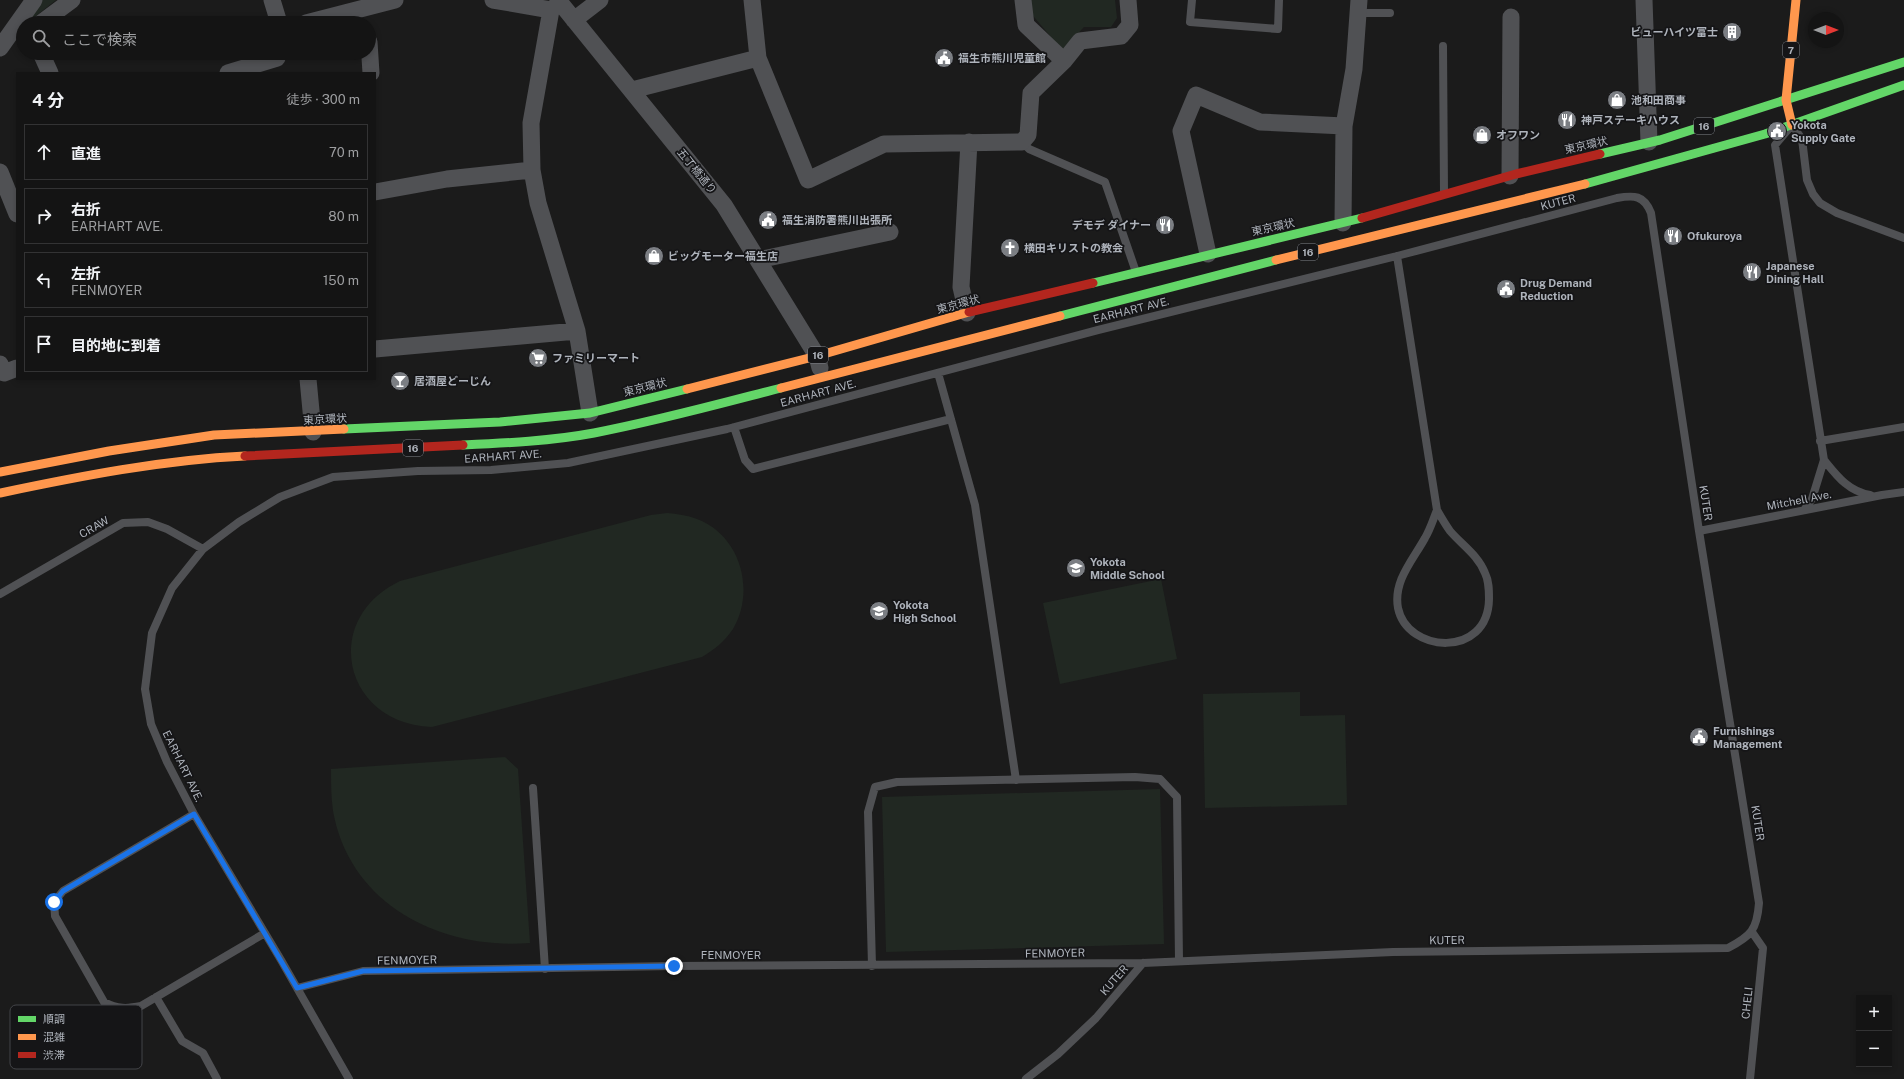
<!DOCTYPE html>
<html lang="ja">
<head>
<meta charset="utf-8">
<style>
	:root { --surface:#141414; --page:#1d1d1d; --text:#f1f3f6; --muted:#9d9ea0; --line:#333334 }
	body { margin:0; font-family:"Public Sans","Noto Sans JP",sans-serif; background:var(--page); color:var(--text) }
	.controls { position:absolute; right:12px; bottom:12px; display:grid; overflow:hidden; border-radius:0px; box-shadow:0 2px 6px #0003 }
	.controls button { width:36px; height:36px; display:grid; place-items:center; padding:0; border:0; border-bottom:1px solid var(--line); background:var(--surface); color:var(--text); font:20px sans-serif }
	.compass { position:absolute; left:1808px; top:12px; width:36px; height:36px; border-radius:50%; background:var(--surface); box-shadow:0 2px 6px #0003; rotate:90deg }
	.stop { position:absolute; width:12px; height:12px; margin:-9px; border:3px solid #1a73e8; border-radius:50%; background:#fff }
	.stop.end { background:#1a73e8; border-color:#fff; box-shadow:0 1px 4px #0008 }
	.list { margin:0; padding:0; list-style:none }
	h2 { display:flex; justify-content:space-between; align-items:center; height:52px; margin:0; padding:0 16px; font-size:17px }
	h2 small { font-size:13px; font-weight:400; color:var(--muted) }
	.list li { display:grid; grid-template-columns:26px 1fr auto; gap:12px; align-items:center; box-sizing:border-box; height:56px; margin:0 8px 8px; padding:0 8px; border:1px solid var(--line); border-radius:0px }
	.list b { display:block; font-size:15px; white-space:nowrap }
	.list p { margin:0; font-size:13px; white-space:nowrap; color:var(--muted) }
	.list em { font-size:13px; font-style:normal; color:var(--muted) }
	.icon { flex:none; width:22px; height:22px; fill:none; stroke:currentColor; stroke-width:2; stroke-linecap:round; stroke-linejoin:round }
	.map { position:relative; flex:none; width:1904px; height:1079px; overflow:hidden }
	.search { position:absolute; background:var(--surface); box-shadow:0 2px 6px #0003; left:16px; top:16px; width:360px; height:44px; display:flex; align-items:center; gap:10px; box-sizing:border-box; padding:0 14px; border-radius:22px; color:var(--muted); font-size:15px }
	.panel { position:absolute; background:var(--surface); box-shadow:0 2px 6px #0003; left:16px; top:72px; width:360px; height:308px; border-radius:0px }
	.map>svg:first-child { display:block }
	.green { fill:#212822 }
	.lines { fill:none; stroke-linecap:round; stroke-linejoin:round }
	.lane { stroke:#505154; stroke-width:8 }
	.street { stroke:#505154; stroke-width:17 }
	.fast { stroke:#63d668; stroke-width:9 }
	.slow { stroke:#ff974d; stroke-width:9 }
	.jam { stroke:#b3261e; stroke-width:9 }
	.route { stroke:#1a73e8; stroke-width:5 }
	.labels { text-anchor:middle; stroke-width:3.5; stroke-linejoin:round; paint-order:stroke }
	.shield { fill:#151517; stroke:#80848a; stroke-width:1 }
	.shield-label { font-size:10px; font-weight:bold; fill:#aeb3bb }
	.poi-label { font-size:11px; font-weight:bold; fill:#aeb3bb; stroke:#151517; text-anchor:start }
	.street-label { font-size:11px; fill:#aeb3bb; stroke:#151517 }
	.key { fill:#151517; stroke:#434448; stroke-width:1 }
	.key-label { font-size:11px; fill:#aeb3bb }
</style>
</head>
<body>
<div class="map">
<svg width="1904" height="1079" viewBox="0 0 1904 1079">
	<rect width="100%" height="100%" fill="#1b1b1b"/>
	<path class="green" d="M41 0H56L27 23Z
		M1028 0H1115L1117 18 1111 27H1084L1062 50 1029 11Z
		M667 513C677 514 687 515 697 519 740 535 756 590 733 629 725 641 714 650 702 657L432 727C343 724 320 619 400 581L651 515Z
		M1161 579 1177 659 1060 684 1043 603Z
		M1300 692V716L1345 715 1347 805 1205 808 1203 694Z
		M505 757 518 769 530 943C442 950 350 906 333 811 331 797 331 783 331 769Z
		M1160 789 1164 944 886 952 882 797Z"/>
	<g class="lines">
		<path class="lane" d="M1192 0 1190 22 1278 29 1279 0
			M1359 13H1390
			M1443 46 1444 193
			M1022 142 1029 149 1105 182 1136 272
			M1397 256 1437 510
			M938 373 975 505 1016 780
			M734 427 745 460 753 469 951 419
			M1820 441 1904 427
			M1824 460C1837 476 1848 491 1870 495
			M1437 510C1441 517 1445 524 1450 531 1462 545 1478 555 1485 573 1489 581 1489 590 1489 599 1488 659 1407 653 1398 608 1393 581 1413 560 1425 538 1430 530 1433 520 1437 510Z
			M1804 510 1812 499 1824 460 1775 145 1792 125 1802 139 1807 180 1813 194 1820 203 1837 213 1904 238
			M1699 531 1882 495 1904 492
			M0 594 123 523 148 522 167 529 203 549
			M533 788 545 969
			M194 814 63 891 54 902 55 916 104 1002C118 1009 126 1009 141 1006L265 933
			M872 966 868 812 875 787 897 782 1135 777 1160 779 1177 797 1179 961
			M297 988 363 971 673 966 1143 963 1393 952 1728 948C1751 936 1757 930 1759 903L1699 531 1651 213C1644 195 1634 195 1617 198L1397 256 1098 330 727 429 568 463 491 470 418 471 333 477 280 497 239 522 203 549 172 588 152 633 145 689 151 724 167 762 194 814 281 960 349 1079
			M156 997 182 1041 203 1053 217 1079
			M1026 1079 1058 1054 1096 1018 1143 963
			M1750 1079 1763 948 1752 932"/>
		<path class="street" d="M272 0 279 23
			M493 0 551 10
			M558 0 724 205 817 356 820 368
			M752 0 758 58 808 180 884 144 1022 142 1028 135 1031 93 1064 61 1080 41 1121 36 1130 25 1128 0
			M1023 0 1026 25 1064 61
			M1644 0 1649 142
			M560 3 551 10 531 123 532 170 538 203 577 331 590 413
			M574 20 600 0
			M41 23 72 0
			M306 23 395 0
			M369 42 371 73
			M0 48 34 0
			M41 53 50 73
			M228 73 277 58
			M632 90 758 58
			M0 172 17 214
			M1510 176 1511 17
			M375 192 447 179 532 170
			M1343 223 1344 126 1354 69 1359 0
			M1208 254 1181 131 1196 95 1260 122 1344 126
			M758 260 890 232
			M967 313 961 287 969 142
			M375 349 577 331
			M0 364 4 373 17 368
			M308 379 313 432"/>
		<path class="fast" d="M1600 154 1660 140 1904 62
			M1585 184 1765 134 1904 85
			M1093 283 1362 218
			M1060 316 1276 260
			M344 429 500 422 590 413 687 389
			M463 445C507 443 551 441 594 433 657 421 719 404 781 388"/>
		<path class="slow" d="M1792 125 1786 100 1796 0
			M1276 260 1585 184
			M781 388 1060 316
			M687 389 817 356 969 312
			M0 472 109 451 214 435 344 429
			M0 493C81 476 162 460 245 456"/>
		<path class="jam" d="M1362 218 1516 174 1600 154
			M969 312 1093 283
			M245 456 463 445"/>
	</g>
	<g class="lines">
		<path class="route" d="M54 902 63 891 194 814 297 988 363 971 674 966"/>
	</g>
	<defs>
		<g id="building-disc" transform="scale(1)"><circle r="9.5" fill="#7b7e83" stroke="#151517"/><path d="M-4-6H4V6H1V3H-1V6H-4ZM-2.5-4.3h1.7v1.8h-1.7ZM.8-4.3h1.7v1.8H.8ZM-2.5-1h1.7V.8h-1.7ZM.8-1h1.7V.8H.8Z" fill="#fff"/></g>
		<g id="civic-disc" transform="scale(1)"><circle r="9.5" fill="#7b7e83" stroke="#151517"/><path d="M-.6-6.5H3V-4.5H.6V-3L4-1V1h2V6H-6V1h2V-1L-.6-3ZM-1.2 2.5V6h2.4V2.5Z" fill="#fff"/></g>
		<g id="shop-disc" transform="scale(1)"><circle r="9.5" fill="#7b7e83" stroke="#151517"/><path d="M-5-2.5h2.3a2.7 3.5 0 0 1 5.4 0H5L5.5 6h-11ZM-1.5-2.5h3a1.5 2.3 0 0 0-3 0Z" fill="#fff"/></g>
		<g id="restaurant-disc" transform="scale(1)"><circle r="9.5" fill="#7b7e83" stroke="#151517"/><path d="M-5-6h1v4h1v-4h1v4h1v-4h1v5L-1.5 .5V6h-2V.5L-5-1ZM5-6V6H3V1.5H1.5Q1.5-4 5-6Z" fill="#fff"/></g>
		<g id="church-disc" transform="scale(1)"><circle r="9.5" fill="#7b7e83" stroke="#151517"/><path d="M-1.2-6h2.4v3.5h3.3v2.4h-3.3V6h-2.4V-.1h-3.3v-2.4h3.3Z" fill="#fff"/></g>
		<g id="supermarket-disc" transform="scale(1)"><circle r="9.5" fill="#7b7e83" stroke="#151517"/><path d="M-6-5.5h2.5l.6 2H6L4.5 2H-2.5L-4.4-4H-6ZM-1.5 3.2a1.3 1.3 0 1 0 .1 0ZM3 3.2a1.3 1.3 0 1 0 .1 0Z" fill="#fff"/></g>
		<g id="bar-disc" transform="scale(1)"><circle r="9.5" fill="#7b7e83" stroke="#151517"/><path d="M-6-5H6L.8 .8V4.5H3.5V6h-7V4.5H-.8V.8Z" fill="#fff"/></g>
		<g id="school-disc" transform="scale(1)"><circle r="9.5" fill="#7b7e83" stroke="#151517"/><path d="M0-5L7-2L0 1L-7-2ZM-4 1L0 2.5L4 1V4Q0 6-4 4Z" fill="#fff"/></g>
	</defs>
	<g fill-rule="evenodd">
		<use href="#building-disc" x="1732" y="32"/>
		<use href="#civic-disc" x="944" y="58"/>
		<use href="#shop-disc" x="1617" y="100"/>
		<use href="#restaurant-disc" x="1567" y="120"/>
		<use href="#civic-disc" x="1777" y="131"/>
		<use href="#shop-disc" x="1482" y="135"/>
		<use href="#civic-disc" x="768" y="220"/>
		<use href="#restaurant-disc" x="1165" y="225"/>
		<use href="#restaurant-disc" x="1673" y="236"/>
		<use href="#church-disc" x="1010" y="248"/>
		<use href="#shop-disc" x="654" y="256"/>
		<use href="#restaurant-disc" x="1752" y="272"/>
		<use href="#civic-disc" x="1506" y="289"/>
		<use href="#supermarket-disc" x="538" y="358"/>
		<use href="#bar-disc" x="400" y="381"/>
		<use href="#school-disc" x="1076" y="568"/>
		<use href="#school-disc" x="879" y="611"/>
		<use href="#civic-disc" x="1699" y="737"/>
	</g>
	<g class="labels">
		<g class="shield">
			<rect x="1783" y="42" width="16" height="16" rx="3"/>
			<rect x="1694" y="118" width="20" height="16" rx="3"/>
			<rect x="1298" y="244" width="20" height="16" rx="3"/>
			<rect x="808" y="347" width="20" height="16" rx="3"/>
			<rect x="403" y="440" width="20" height="16" rx="3"/>
		</g>
		<g class="shield-label">
			<text x="1791" y="54">7</text>
			<text x="1704" y="130">16</text>
			<text x="1308" y="256">16</text>
			<text x="818" y="359">16</text>
			<text x="413" y="452">16</text>
		</g>
		<g class="poi-label">
			<text x="1718" y="36" text-anchor="end">ビューハイツ富士</text>
			<text x="958" y="62">福生市熊川児童館</text>
			<text x="1631" y="104">池和田商事</text>
			<text x="1581" y="124">神戸ステーキハウス</text>
			<text x="1791" y="129">Yokota<tspan x="1791" dy="13">Supply Gate</tspan></text>
			<text x="1496" y="139">オフワン</text>
			<text x="782" y="224">福生消防署熊川出張所</text>
			<text x="1151" y="229" text-anchor="end">デモデ ダイナー</text>
			<text x="1687" y="240">Ofukuroya</text>
			<text x="1024" y="252">横田キリストの教会</text>
			<text x="668" y="260">ビッグモーター福生店</text>
			<text x="1766" y="270">Japanese<tspan x="1766" dy="13">Dining Hall</tspan></text>
			<text x="1520" y="287">Drug Demand<tspan x="1520" dy="13">Reduction</tspan></text>
			<text x="552" y="362">ファミリーマート</text>
			<text x="414" y="385">居酒屋どーじん</text>
			<text x="1090" y="566">Yokota<tspan x="1090" dy="13">Middle School</tspan></text>
			<text x="893" y="609">Yokota<tspan x="893" dy="13">High School</tspan></text>
			<text x="1713" y="735">Furnishings<tspan x="1713" dy="13">Management</tspan></text>
		</g>
		<g class="street-label">
			<text transform="translate(1586 145) rotate(-13)" y="4">東京環状</text>
			<text transform="translate(697 171) rotate(51)" y="4">五丁橋通り</text>
			<text transform="translate(1558 202) rotate(-15)" y="4">KUTER</text>
			<text transform="translate(1273 227) rotate(-13)" y="4">東京環状</text>
			<text transform="translate(958 304) rotate(-15)" y="4">東京環状</text>
			<text transform="translate(1131 310) rotate(-14)" y="4">EARHART AVE.</text>
			<text transform="translate(645 387) rotate(-14)" y="4">東京環状</text>
			<text transform="translate(818 393) rotate(-15)" y="4">EARHART AVE.</text>
			<text transform="translate(325 419) rotate(-3)" y="4">東京環状</text>
			<text transform="translate(503 456) rotate(-4)" y="4">EARHART AVE.</text>
			<text transform="translate(1799 500) rotate(-11)" y="4">Mitchell Ave.</text>
			<text transform="translate(1706 503) rotate(81)" y="4">KUTER</text>
			<text transform="translate(94 527) rotate(-30)" y="4">CRAW</text>
			<text transform="translate(183 766) rotate(64)" y="4">EARHART AVE.</text>
			<text transform="translate(1758 823) rotate(81)" y="4">KUTER</text>
			<text transform="translate(1447 940) rotate(-1)" y="4">KUTER</text>
			<text transform="translate(1055 953) rotate(-1)" y="4">FENMOYER</text>
			<text x="731" y="959">FENMOYER</text>
			<text transform="translate(407 960) rotate(-1)" y="4">FENMOYER</text>
			<text transform="translate(1114 980) rotate(-49)" y="4">KUTER</text>
			<text transform="translate(1747 1003) rotate(-84)" y="4">CHELI</text>
		</g>
	</g>
	<rect x="10" y="1005" width="132" height="64" rx="6" class="key"/>
	<rect x="18" y="1016" width="18" height="6" fill="#63d668"/>
	<rect x="18" y="1034" width="18" height="6" fill="#ff974d"/>
	<rect x="18" y="1052" width="18" height="6" fill="#b3261e"/>
	<g class="key-label">
		<text x="43" y="1023">順調</text>
		<text x="43" y="1041">混雑</text>
		<text x="43" y="1059">渋滞</text>
	</g>
</svg>
<div class="controls">
<button>+</button>
<button>−</button>
</div>
<svg class="compass" viewBox="-18 -18 36 36"><path d="M0-13l5 13h-10z" fill="#e53935"/><path d="M0 13l5-13h-10z" fill="#9d9ea0"/></svg>
<div class="stop" style="left:54px;top:902px"></div>
<div class="stop end" style="left:674px;top:966px"></div>
<div class="search"><svg class="icon" aria-label="search" viewBox="0 0 24 24"><circle cx="10" cy="10" r="6"/><path d="M15 15l6 6"/></svg>ここで検索</div>
<section class="panel">
<h2>4 分<small>徒歩 · 300 m</small></h2>
<ul class="list">
<li><svg class="icon" aria-label="ahead" viewBox="0 0 24 24"><path d="M12 20V5M6 11l6-6 6 6"/></svg><div><b>直進</b></div><em>70 m</em></li>
<li><svg class="icon" aria-label="right" viewBox="0 0 24 24"><path d="M7 20v-9h11M14 6l5 5-5 5"/></svg><div><b>右折</b><p>EARHART AVE.</p></div><em>80 m</em></li>
<li><svg class="icon" aria-label="left" viewBox="0 0 24 24"><path d="M17 20v-9H6M10 6l-5 5 5 5"/></svg><div><b>左折</b><p>FENMOYER</p></div><em>150 m</em></li>
<li><svg class="icon" aria-label="arrive" viewBox="0 0 24 24"><path d="M6 21V4h12l-3 4 3 4H6"/></svg><div><b>目的地に到着</b></div></li>
</ul>
</section>
</div>
</body>
</html>
